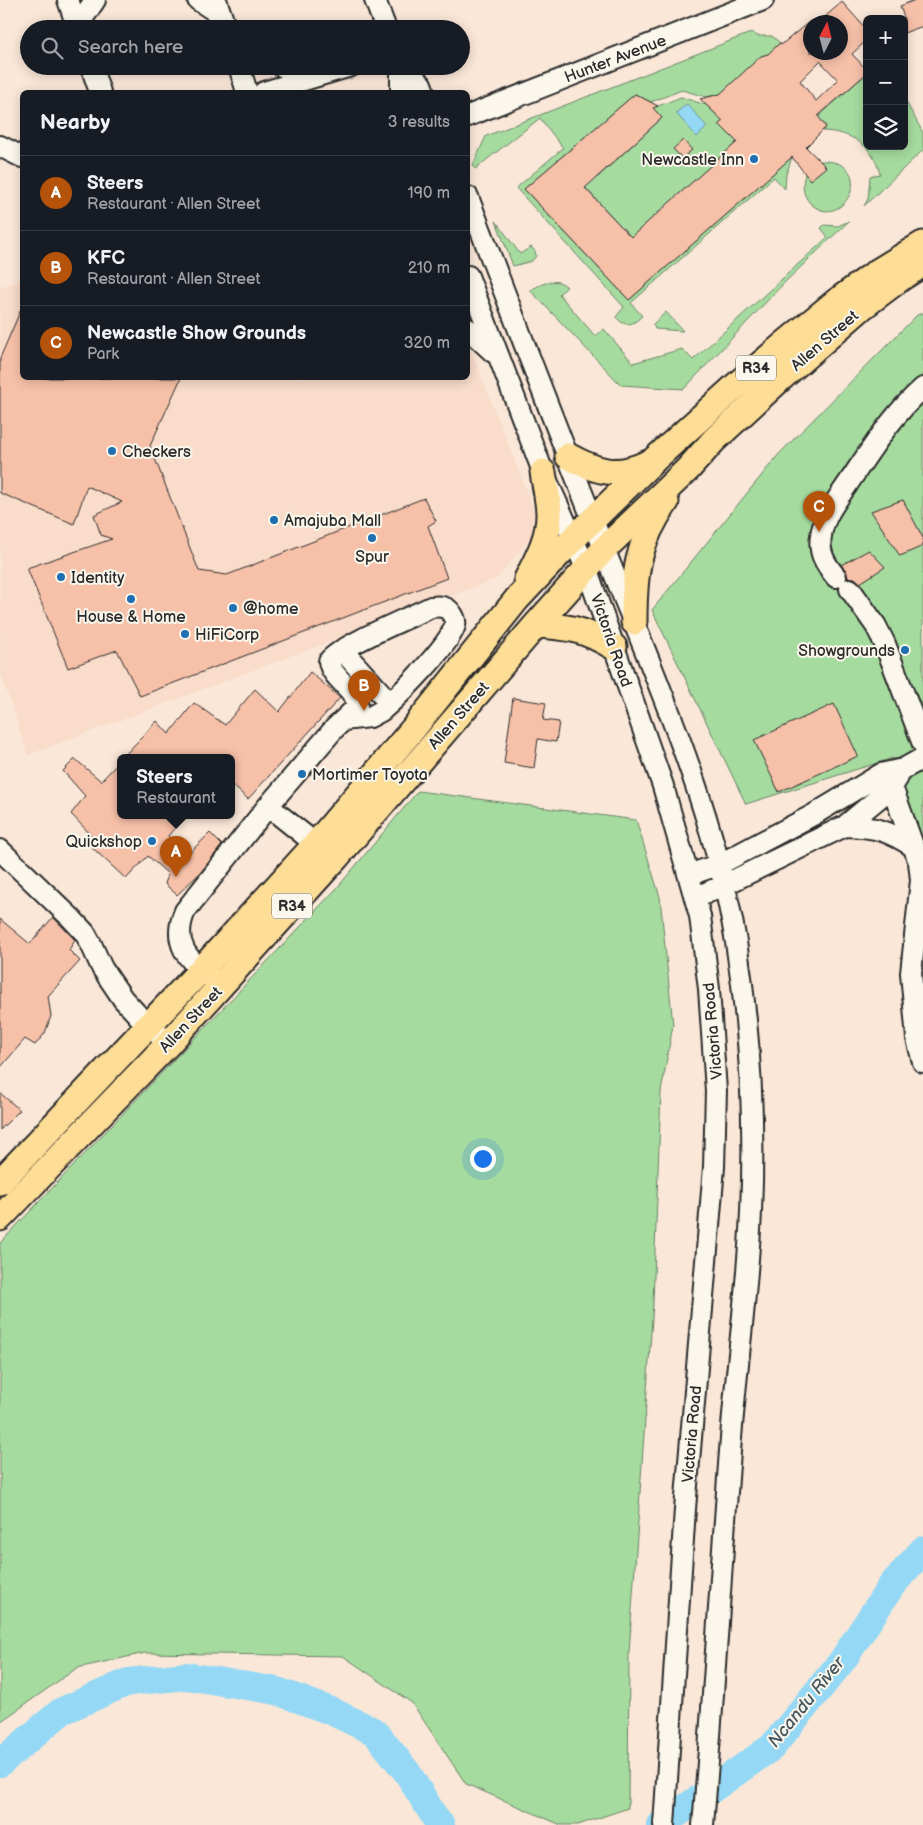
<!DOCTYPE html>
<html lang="en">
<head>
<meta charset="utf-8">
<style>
	:root { --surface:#171b24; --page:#242831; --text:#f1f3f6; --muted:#9ea1a6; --line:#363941; --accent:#b45309 }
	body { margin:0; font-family:"Balsamiq Sans",sans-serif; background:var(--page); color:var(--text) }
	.controls { position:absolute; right:15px; top:15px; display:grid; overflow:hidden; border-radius:8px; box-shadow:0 2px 12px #0003 }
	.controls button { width:45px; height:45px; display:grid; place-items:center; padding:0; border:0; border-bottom:1px solid var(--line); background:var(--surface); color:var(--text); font:25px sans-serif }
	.compass { position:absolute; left:803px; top:15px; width:45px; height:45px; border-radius:50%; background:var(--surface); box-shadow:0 2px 12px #0003; rotate:6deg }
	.you { position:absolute; left:482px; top:1158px; width:18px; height:18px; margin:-12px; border:4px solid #fff; border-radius:50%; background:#1a73e8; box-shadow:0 0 0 8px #1a73e833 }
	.badge { display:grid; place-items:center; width:32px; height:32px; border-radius:50%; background:var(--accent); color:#fff; font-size:16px; font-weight:700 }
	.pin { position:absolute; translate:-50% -41px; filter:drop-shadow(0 1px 2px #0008) }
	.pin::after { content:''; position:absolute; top:26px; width:18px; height:15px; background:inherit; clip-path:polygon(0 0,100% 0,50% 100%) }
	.popup { position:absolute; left:117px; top:754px; width:118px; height:65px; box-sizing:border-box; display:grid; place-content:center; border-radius:8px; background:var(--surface); filter:drop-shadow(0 1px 4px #0005); font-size:16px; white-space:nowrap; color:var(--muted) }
	.popup b { font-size:19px; color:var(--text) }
	.popup::after { content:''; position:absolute; left:50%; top:100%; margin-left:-10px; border:10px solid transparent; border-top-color:var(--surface) }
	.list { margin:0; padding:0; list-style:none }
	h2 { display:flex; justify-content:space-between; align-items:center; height:65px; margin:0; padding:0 20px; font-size:21px }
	h2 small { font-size:16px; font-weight:400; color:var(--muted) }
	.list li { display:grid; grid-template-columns:32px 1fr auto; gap:15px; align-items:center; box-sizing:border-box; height:75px; padding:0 20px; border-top:1px solid var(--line) }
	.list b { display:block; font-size:19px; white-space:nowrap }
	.list p { margin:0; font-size:16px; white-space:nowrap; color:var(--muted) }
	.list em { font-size:16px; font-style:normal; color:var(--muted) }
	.icon { flex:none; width:28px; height:28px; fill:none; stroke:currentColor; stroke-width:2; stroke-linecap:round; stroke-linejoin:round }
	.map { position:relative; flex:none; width:923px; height:1825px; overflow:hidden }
	.search { position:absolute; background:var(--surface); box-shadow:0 2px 12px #0003; left:20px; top:20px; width:450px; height:55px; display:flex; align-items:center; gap:12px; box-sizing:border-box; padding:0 18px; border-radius:28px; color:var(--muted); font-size:19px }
	.panel { position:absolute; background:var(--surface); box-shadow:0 2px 12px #0003; left:20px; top:90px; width:450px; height:290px; border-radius:8px }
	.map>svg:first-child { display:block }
	.built { fill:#f9dcca }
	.green { fill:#a5db9f; stroke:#688365 }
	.water { fill:#94d8f5; stroke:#6a93a4 }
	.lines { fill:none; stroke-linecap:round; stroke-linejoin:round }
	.river { stroke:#94d8f5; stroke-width:28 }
	.building { fill:#f7c1a9; stroke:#2b2b2b; fill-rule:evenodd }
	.minor-casing { stroke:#2b2b2b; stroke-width:24 }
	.major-casing { stroke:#2b2b2b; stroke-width:29 }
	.minor { stroke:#fbf7ec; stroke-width:20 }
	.major { stroke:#fedd96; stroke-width:25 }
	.poi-dot { fill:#1f6fb2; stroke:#fbf7ec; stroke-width:2 }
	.labels { text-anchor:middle; stroke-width:4; stroke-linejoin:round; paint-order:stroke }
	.shield { fill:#fbf7ec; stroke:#696865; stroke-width:1 }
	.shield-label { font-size:15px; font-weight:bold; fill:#2b2b2b }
	.street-label { font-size:16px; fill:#2b2b2b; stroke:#fbf7ec }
	.poi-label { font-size:16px; fill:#2b2b2b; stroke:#fbf7ec; text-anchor:start }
	.water-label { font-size:18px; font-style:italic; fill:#45565e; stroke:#fbf7ec }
</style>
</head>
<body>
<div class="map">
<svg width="923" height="1825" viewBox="0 0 923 1825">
	<rect width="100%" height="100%" fill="#fae7d8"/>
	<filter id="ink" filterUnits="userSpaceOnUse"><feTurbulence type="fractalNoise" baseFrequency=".02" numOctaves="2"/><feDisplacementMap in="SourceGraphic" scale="10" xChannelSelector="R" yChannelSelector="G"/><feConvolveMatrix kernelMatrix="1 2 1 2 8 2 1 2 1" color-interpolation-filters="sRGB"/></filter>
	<g filter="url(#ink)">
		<path class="built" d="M22 280V378H468V343L541 527 496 579 28 755 0 671V287Z"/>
		<path class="green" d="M753 32 757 36H772L780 43 768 54 761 57 720 94 706 97 682 90 651 102 635 94 524 189 629 300 792 157 786 175 785 189 774 177 631 303 642 316C633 325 625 328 616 317L624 307 516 188 563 148 540 118 475 169 473 165 486 136Z
			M867 73V146H904V98L923 133V150L864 206 868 199 870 176 880 174C873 145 851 132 823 131L826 127 818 117Z
			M681 97 706 105 723 121 720 124 737 142 621 247 627 233 573 174 598 177 662 118 653 108Z
			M820 161C881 159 843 235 810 203 802 194 802 185 805 174L810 179Z
			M496 221 520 254 531 247 535 251 536 256 532 261 513 266Z
			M849 221 785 282 684 389 621 385 530 290C542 284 556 276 567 287L559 294 595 336 604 329 633 363 682 349 693 360 828 237 821 228 824 225 838 226Z
			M666 312 683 331 655 329 653 324Z
			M923 313V845L893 758 746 804 652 610 779 454 917 315Z
			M418 791 636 820 660 897 673 1025 661 1092 653 1303 629 1653 628 1808 578 1825H561L466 1784 412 1703 343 1656 145 1653 77 1668 0 1722V1243L337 888Z"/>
		<path class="water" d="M687 104 707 127 697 137 676 113Z"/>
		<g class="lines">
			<path class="river" d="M0 1763 62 1711 128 1682 187 1676 277 1691 331 1711 375 1732 407 1772 439 1824 441 1825
				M661 1825 772 1747 842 1661 892 1585 923 1550"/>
		</g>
		<path class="building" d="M915 0H923V26L904 33V18L900 6Z
			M842 2 867 30V40L852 54 867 70V73L818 116 826 127 806 147 826 167 810 180 792 157 629 300 524 189 635 94 658 106 653 108 662 118 585 188 631 237 737 142 719 124 723 121 700 99 720 94 761 56 768 54 780 43 781 45 810 21V52H840V22H819ZM820 61 838 80 816 101 800 81Z
			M683 140 692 150 682 158 673 149Z
			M22 307V378H181L150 446 199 571 227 575 424 498 436 521 428 526 447 578 140 696 117 650 68 668 27 568 112 539 101 535 94 515 122 502 87 486 74 524 0 493V358Z
			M903 500 923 538V546L900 556 871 511Z
			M869 550 885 567 860 583 855 578H848L846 570 841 565Z
			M310 672 340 698 248 799 231 784V758H122L157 721 169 734 194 703 225 725 255 689 279 712Z
			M513 698 546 703 543 720 559 722 556 742 538 739 534 768 504 763Z
			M834 704 858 756 779 792 754 740Z
			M75 759 101 781 121 760V816H185L168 836 187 855 210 833 222 845 201 872 177 895 165 884 168 874 148 856 126 879 84 840 92 836 71 814 85 796 63 771Z
			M53 917 75 940 69 950 80 961 48 996 51 1016 45 1033 35 1045 25 1039 0 1068V919L30 944Z
			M0 1093 20 1110 0 1130Z"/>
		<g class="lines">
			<g class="minor-casing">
				<path id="minor" d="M68 0 78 29
					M198 0 221 15
					M216 0 226 29
					M375 0 386 29
					M77 27 95 0
					M91 66 100 92
					M239 66 247 92
					M282 66 309 78
					M402 66 421 84 424 92
					M264 92 351 66
					M401 92V66
					M468 116 763 0
					M0 146 22 157
					M468 197C513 315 558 433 605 551 656 679 713 805 736 942 750 1030 755 1122 751 1211 748 1287 737 1362 731 1438 721 1567 714 1696 703 1825
					M468 276 543 472 587 570 663 786 700 916 709 989 716 1091 714 1167 685 1509 664 1825
					M468 329 493 352
					M836 577C826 565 818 553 821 536 823 517 837 500 847 485 870 451 892 415 923 388
					M850 589 876 626 885 644 923 744
					M342 650 390 703
					M881 774 892 787 919 862 921 880 911 973 917 1039 923 1062
					M268 806 327 853
					M845 826C876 827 887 830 914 847
					M0 850 70 917 85 933 91 944 102 968 123 999 148 1026 169 1043
					M689 875 720 864 813 815 881 774 903 769 923 758
					M695 898 724 885 845 826 892 787 898 777
					M213 979C188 961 171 943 185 911L268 806 334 729 357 707C359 691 331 679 329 661 339 646 411 617 431 607 440 606 447 606 452 614 454 617 456 621 455 625 450 645 399 696 381 711L370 717 343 720"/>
			</g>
			<g class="major-casing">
				<path id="major" d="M568 456C597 472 617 478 648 463
					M527 579C537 559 549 538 549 515 549 501 545 486 543 472
					M634 622C634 573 637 543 666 502
					M536 625C571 627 583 629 614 647
					M0 1182 201 970 315 845 413 729 517 599 573 539 655 459 741 381 788 341 837 301 877 272 923 244
					M0 1218 169 1043 335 859 536 625 604 549 688 469 714 440 781 378 861 308 901 278 923 264"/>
			</g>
			<use href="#minor" class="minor"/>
			<use href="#major" class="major"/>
		</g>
	</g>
	<g class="poi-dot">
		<circle cx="754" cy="159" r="5"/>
		<circle cx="112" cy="451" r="5"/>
		<circle cx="274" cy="520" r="5"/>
		<circle cx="372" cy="538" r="5"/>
		<circle cx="61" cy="577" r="5"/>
		<circle cx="131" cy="599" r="5"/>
		<circle cx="233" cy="608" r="5"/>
		<circle cx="185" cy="634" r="5"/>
		<circle cx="905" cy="650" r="5"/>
		<circle cx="302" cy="774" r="5"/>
		<circle cx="152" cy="841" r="5"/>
	</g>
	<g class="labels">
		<g class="shield">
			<rect x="736" y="355.5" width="40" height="25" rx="4"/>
			<rect x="272" y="893.5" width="40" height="25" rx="4"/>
		</g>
		<g class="shield-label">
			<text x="756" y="373">R34</text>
			<text x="292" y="911">R34</text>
		</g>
		<g class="street-label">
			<text transform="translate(615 58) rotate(-21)" y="6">Hunter Avenue</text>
			<text transform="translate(824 340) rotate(-41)" y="6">Allen Street</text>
			<text transform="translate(612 640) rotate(71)" y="6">Victoria Road</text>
			<text transform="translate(458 715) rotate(-49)" y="6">Allen Street</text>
			<text transform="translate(190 1019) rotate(-47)" y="6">Allen Street</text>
			<text transform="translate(712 1031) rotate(-95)" y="6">Victoria Road</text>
			<text transform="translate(691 1434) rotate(-85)" y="6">Victoria Road</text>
		</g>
		<g class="poi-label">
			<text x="744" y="165" text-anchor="end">Newcastle Inn</text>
			<text x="122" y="457">Checkers</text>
			<text x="284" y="526">Amajuba Mall</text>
			<text x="372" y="562" text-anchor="middle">Spur</text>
			<text x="71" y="583">Identity</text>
			<text x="243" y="614">@home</text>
			<text x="131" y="622" text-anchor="middle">House &amp; Home</text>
			<text x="195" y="640">HiFiCorp</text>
			<text x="895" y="656" text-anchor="end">Showgrounds</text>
			<text x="312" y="780">Mortimer Toyota</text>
			<text x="142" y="847" text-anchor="end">Quickshop</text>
		</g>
		<g class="water-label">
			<text transform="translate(806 1702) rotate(-51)" y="6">Ncandu River</text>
		</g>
	</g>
</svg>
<div class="controls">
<button>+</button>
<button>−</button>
<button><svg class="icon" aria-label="layers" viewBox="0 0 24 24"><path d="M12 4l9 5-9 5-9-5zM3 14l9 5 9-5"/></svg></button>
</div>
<svg class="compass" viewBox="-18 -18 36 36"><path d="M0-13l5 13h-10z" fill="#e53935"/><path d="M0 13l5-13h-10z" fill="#9ea1a6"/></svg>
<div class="you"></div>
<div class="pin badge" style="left:176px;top:877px">A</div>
<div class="popup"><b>Steers</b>Restaurant</div>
<div class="pin badge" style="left:364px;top:711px">B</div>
<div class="pin badge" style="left:819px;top:532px">C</div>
<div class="search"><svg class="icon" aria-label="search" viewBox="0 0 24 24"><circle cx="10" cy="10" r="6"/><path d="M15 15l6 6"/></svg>Search here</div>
<section class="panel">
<h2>Nearby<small>3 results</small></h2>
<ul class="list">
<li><span class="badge">A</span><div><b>Steers</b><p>Restaurant · Allen Street</p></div><em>190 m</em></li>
<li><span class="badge">B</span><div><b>KFC</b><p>Restaurant · Allen Street</p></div><em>210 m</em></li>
<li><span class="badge">C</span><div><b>Newcastle Show Grounds</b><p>Park</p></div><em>320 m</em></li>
</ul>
</section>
</div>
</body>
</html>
